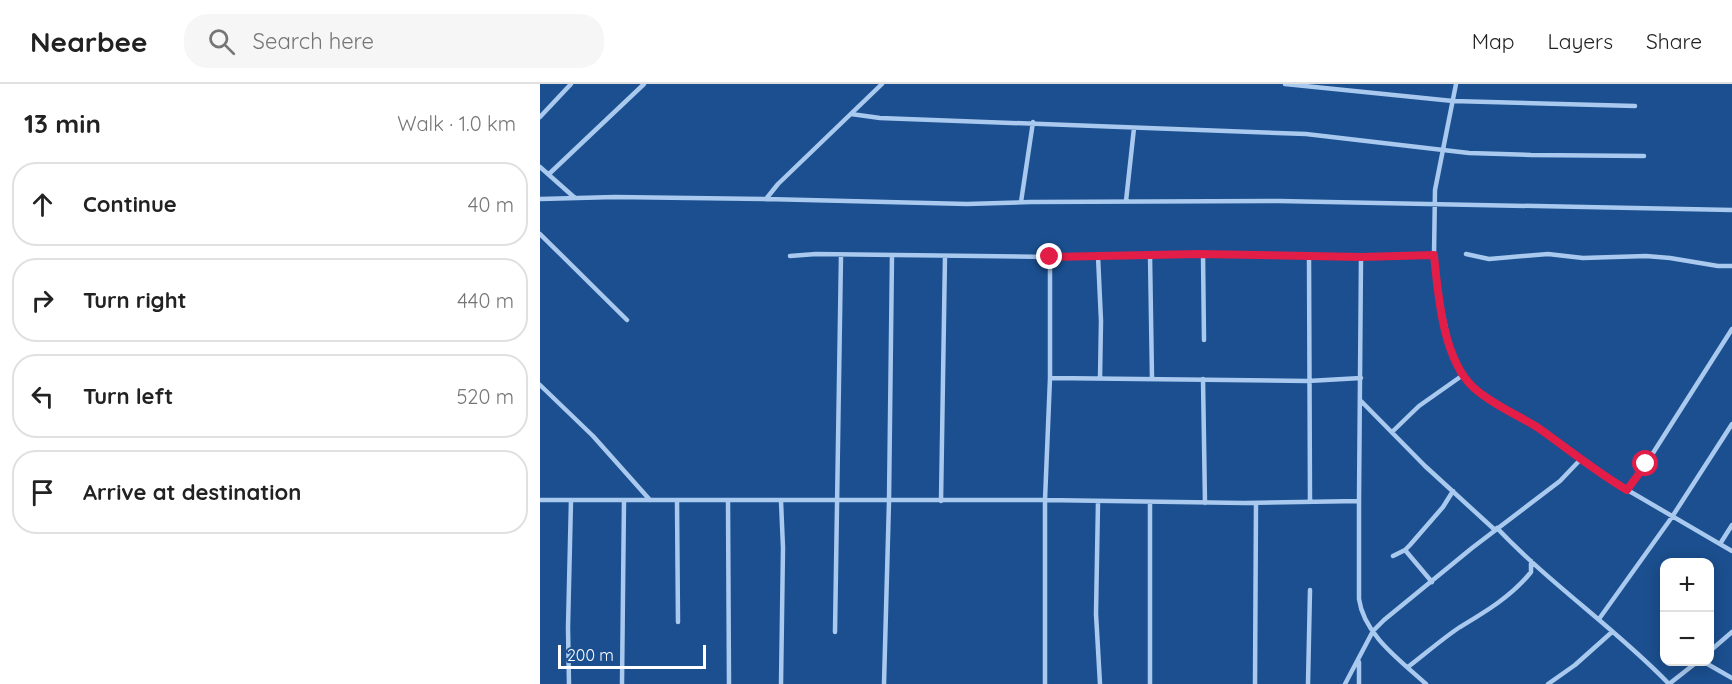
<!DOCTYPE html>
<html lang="en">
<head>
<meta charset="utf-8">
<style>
	:root { --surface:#fff; --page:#f6f6f6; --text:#222; --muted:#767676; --line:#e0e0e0 }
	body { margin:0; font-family:Quicksand,sans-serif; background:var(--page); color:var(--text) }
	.controls { position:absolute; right:18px; bottom:18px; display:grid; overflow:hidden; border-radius:12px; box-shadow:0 3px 15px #0003 }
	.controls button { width:54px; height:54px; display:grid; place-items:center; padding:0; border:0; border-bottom:2px solid var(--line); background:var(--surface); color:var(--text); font:30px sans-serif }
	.scale { position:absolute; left:18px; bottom:15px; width:148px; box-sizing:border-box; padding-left:6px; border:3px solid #fff; border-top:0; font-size:16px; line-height:21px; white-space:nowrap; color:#fff; -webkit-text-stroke:4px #1b4f8f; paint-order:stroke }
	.stop { position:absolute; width:18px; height:18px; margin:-14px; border:4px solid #e11d48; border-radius:50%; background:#fff }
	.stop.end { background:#e11d48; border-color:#fff; box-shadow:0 2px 6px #0008 }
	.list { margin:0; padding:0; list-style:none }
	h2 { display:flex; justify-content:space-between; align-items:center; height:78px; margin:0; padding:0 24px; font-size:26px }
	h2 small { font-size:20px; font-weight:400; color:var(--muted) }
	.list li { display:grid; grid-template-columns:39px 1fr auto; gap:18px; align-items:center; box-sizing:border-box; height:84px; margin:0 12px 12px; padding:0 12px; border:2px solid var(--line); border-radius:24px }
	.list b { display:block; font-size:22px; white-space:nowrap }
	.list em { font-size:20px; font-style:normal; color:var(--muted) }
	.icon { flex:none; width:33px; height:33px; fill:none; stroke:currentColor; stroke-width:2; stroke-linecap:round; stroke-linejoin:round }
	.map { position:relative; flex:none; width:1192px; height:600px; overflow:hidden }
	header { display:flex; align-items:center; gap:36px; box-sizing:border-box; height:84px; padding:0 30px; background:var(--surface); border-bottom:2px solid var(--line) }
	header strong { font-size:28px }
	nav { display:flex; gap:33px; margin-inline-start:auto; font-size:21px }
	.search { width:420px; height:54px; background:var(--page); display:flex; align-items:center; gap:15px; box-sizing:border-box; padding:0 21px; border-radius:24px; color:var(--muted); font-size:22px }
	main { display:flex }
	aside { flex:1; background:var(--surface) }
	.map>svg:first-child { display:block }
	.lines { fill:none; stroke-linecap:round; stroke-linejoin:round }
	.street { stroke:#a9c9ee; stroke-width:4.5 }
	.route { stroke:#e11d48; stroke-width:8 }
</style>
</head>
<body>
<header>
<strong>Nearbee</strong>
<div class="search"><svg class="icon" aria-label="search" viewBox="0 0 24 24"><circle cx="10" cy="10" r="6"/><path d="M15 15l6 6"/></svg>Search here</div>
<nav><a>Map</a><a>Layers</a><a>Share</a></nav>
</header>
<main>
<aside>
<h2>13 min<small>Walk · 1.0 km</small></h2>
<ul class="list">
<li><svg class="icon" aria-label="ahead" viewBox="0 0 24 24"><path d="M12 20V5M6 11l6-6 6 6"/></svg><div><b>Continue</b></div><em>40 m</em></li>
<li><svg class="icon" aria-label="right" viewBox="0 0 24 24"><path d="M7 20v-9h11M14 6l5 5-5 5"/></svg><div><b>Turn right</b></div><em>440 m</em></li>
<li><svg class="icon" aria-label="left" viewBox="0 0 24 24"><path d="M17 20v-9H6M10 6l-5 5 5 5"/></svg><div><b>Turn left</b></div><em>520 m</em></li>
<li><svg class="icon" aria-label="arrive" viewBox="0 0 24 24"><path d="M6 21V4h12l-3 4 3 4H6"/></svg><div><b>Arrive at destination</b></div></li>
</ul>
</aside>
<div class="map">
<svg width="1192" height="600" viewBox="0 0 1192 600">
	<rect width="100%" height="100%" fill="#1b4f8f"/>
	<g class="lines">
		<path class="street" d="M745 0 913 17 1095 22
			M916 0 895 106 894 171 899 213 911 268 923 291 933 303 946 314 992 340 1060 390 1192 467
			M311 30 340 34 766 50 929 69 991 71 1104 72
			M0 33 31 0
			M0 83 35 114
			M9 90 104 0
			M0 115 75 113 226 115 427 120 490 118 739 117 1192 126
			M226 115 238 100 342 0
			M586 117 594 44
			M481 118 493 38
			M0 150 87 236
			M663 170 664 256
			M926 170 949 175 1008 170 1043 174 1106 172 1130 174 1178 182H1192
			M610 171 612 295
			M250 172 276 170 510 173V294
			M558 172 561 237 560 294
			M769 172 770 418
			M510 173 659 170 821 173
			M663 295 665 419
			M0 301 53 352 110 416
			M821 317 885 382 955 446
			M852 348 879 322 923 291
			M1087 406 1106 380 1192 245
			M0 416H505L704 419 819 417 821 173 894 171
			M137 417 138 538
			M188 417 189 600
			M401 417 405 172
			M819 417V515C824 551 861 577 886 600
			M558 418 556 530 560 600
			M610 419V600
			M957 444C1011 501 1075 544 1129 600
			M1180 460 1192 441
			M865 466 892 498
			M853 472 865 466 870 461 903 423 913 407
			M1059 535 1132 433 1192 340
			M295 548 301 171
			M1170 567 1192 548
			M819 578V600
			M1164 578 1192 594
			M868 583C885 570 902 555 920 543 945 528 972 512 991 488V477
			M29 600 28 544 31 416
			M82 600 84 416
			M241 600 243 464 241 417
			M344 600 349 417 352 171
			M505 600V416L510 294 768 297 821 294
			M715 600 716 419
			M768 600 770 506
			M805 600 833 547 844 536 932 464 1020 397 1040 376
			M1008 600 1035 581 1072 548
			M1129 600 1157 578"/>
	</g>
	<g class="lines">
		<path class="route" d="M510 173 659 170 821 173 894 171C898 211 903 276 934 304 953 321 976 330 997 343 1027 364 1055 387 1087 406L1106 380"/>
	</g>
</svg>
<div class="controls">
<button>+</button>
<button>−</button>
</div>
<div class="scale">200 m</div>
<div class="stop" style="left:1106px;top:380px"></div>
<div class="stop end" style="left:510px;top:173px"></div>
</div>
</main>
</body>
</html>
